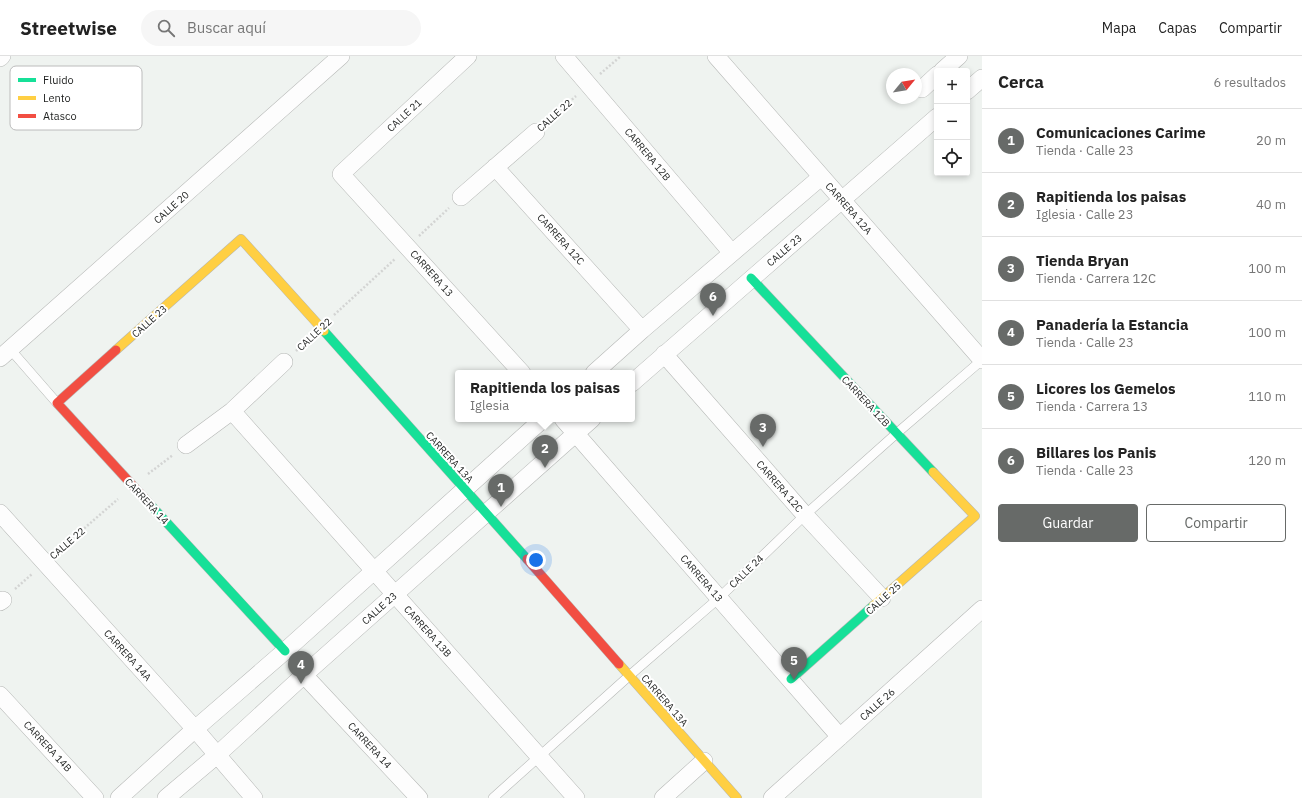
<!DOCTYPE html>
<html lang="es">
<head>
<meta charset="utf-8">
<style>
	:root { --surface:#fff; --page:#f6f6f6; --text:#222; --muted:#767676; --line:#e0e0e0; --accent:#676a68 }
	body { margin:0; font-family:"IBM Plex Sans",sans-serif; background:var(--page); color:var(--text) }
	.controls { position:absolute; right:12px; top:12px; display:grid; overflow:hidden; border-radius:4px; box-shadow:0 2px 6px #0003 }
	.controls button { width:36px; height:36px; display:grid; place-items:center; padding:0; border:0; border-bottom:1px solid var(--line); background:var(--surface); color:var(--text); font:20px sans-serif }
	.compass { position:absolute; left:886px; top:12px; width:36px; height:36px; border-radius:50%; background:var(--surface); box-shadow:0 2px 6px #0003; rotate:60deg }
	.you { position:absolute; left:536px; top:504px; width:14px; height:14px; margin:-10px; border:3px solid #fff; border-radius:50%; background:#1a73e8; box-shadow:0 0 0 6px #1a73e833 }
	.badge { display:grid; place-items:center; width:26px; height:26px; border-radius:50%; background:var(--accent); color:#fff; font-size:13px; font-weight:700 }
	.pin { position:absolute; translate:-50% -33px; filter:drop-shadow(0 1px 2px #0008) }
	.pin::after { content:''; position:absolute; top:21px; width:14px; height:12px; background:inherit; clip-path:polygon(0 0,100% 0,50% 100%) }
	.popup { position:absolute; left:455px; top:314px; width:180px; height:52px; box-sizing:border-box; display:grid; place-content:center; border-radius:4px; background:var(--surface); filter:drop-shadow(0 1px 3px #0005); font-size:13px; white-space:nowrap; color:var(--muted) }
	.popup b { font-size:15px; color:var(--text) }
	.popup::after { content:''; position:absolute; left:50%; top:100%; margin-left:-8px; border:8px solid transparent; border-top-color:var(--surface) }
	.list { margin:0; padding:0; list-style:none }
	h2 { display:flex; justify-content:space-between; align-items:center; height:52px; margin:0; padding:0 16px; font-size:17px }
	h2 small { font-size:13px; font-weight:400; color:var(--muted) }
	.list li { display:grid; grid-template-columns:26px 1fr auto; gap:12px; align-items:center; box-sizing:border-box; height:64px; padding:0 16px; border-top:1px solid var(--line) }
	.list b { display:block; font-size:15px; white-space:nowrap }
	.list p { margin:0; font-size:13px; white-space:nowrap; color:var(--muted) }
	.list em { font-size:13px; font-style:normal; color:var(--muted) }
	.actions { display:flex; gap:8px; padding:12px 16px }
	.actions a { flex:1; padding:9px 0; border:1px solid var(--accent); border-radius:4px; text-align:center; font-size:14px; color:var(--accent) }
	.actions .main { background:var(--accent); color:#fff }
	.icon { flex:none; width:22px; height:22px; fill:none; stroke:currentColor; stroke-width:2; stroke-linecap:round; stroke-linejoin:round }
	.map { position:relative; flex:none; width:982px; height:742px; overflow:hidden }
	header { display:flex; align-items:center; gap:24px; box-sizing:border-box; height:56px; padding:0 20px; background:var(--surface); border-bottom:1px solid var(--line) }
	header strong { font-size:19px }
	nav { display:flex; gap:22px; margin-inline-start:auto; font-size:14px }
	.search { width:280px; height:36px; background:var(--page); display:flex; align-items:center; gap:10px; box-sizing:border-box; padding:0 14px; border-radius:22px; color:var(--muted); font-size:15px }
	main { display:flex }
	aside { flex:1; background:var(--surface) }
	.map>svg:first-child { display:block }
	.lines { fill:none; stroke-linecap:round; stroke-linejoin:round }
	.lane-casing { stroke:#b5b7b5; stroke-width:10 }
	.street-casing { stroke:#b5b7b5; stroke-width:18 }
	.fast-casing { stroke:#b5b7b5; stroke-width:10 }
	.slow-casing { stroke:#b5b7b5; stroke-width:10 }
	.jam-casing { stroke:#b5b7b5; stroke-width:10 }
	.path { stroke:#d3d4d3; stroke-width:2.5; stroke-dasharray:2 2; stroke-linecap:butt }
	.lane { stroke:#fdfdfd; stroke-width:9 }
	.street { stroke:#fdfdfd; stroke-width:17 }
	.fast { stroke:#16e098; stroke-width:9 }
	.slow { stroke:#ffcf43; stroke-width:9 }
	.jam { stroke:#f24e42; stroke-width:9 }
	.labels { text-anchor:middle; stroke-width:4; stroke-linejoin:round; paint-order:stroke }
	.street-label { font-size:10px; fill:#1e201f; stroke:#fff }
	.key { fill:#fff; stroke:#bcbcbc; stroke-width:1 }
	.key-label { font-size:11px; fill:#1e201f }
</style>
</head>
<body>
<header>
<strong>Streetwise</strong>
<div class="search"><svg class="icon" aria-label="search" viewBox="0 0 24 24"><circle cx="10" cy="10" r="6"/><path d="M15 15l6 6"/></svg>Buscar aquí</div>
<nav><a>Mapa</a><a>Capas</a><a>Compartir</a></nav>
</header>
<main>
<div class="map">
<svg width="982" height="742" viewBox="0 0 982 742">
	<rect width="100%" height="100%" fill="#eff3f0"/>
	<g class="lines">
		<g class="lane-casing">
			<path id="lane" d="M10 293 57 347
				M493 742 629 620 719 542 805 459 897 377 982 304"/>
		</g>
		<g class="street-casing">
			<path id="street" d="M468 0 341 118 522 317
				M564 0 732 197
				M716 0 982 304
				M0 2 2 0
				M942 15 959 0
				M922 33 937 19
				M967 35 982 22
				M495 111 642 274
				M461 141 536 76
				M664 298 805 459 882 542
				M0 302 341 0
				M594 317 642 274 821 121
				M632 327 937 61
				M232 355 576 742
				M563 363 840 681
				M186 389 232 355 284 306
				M0 457 195 673 254 742
				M0 546 3 544
				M304 619 419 742
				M0 639 95 742
				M119 742 195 673 285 595 543 363
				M166 742 217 699 304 619 592 363
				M663 742 704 705
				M772 742 982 553"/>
		</g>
		<g class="fast-casing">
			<path id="fast" d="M751 222 933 416
				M324 275 527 503
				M145 443 285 595
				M791 623 873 550"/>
		</g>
		<g class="slow-casing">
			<path id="slow" d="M116 294 241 183 324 275
				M873 550 975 460 933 416
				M619 608 737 742"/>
		</g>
		<g class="jam-casing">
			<path id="jam" d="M116 294 57 347 145 443
				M527 503 619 608"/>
		</g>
		<path class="path" d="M600 18 621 0
			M548 65 576 40
			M419 180 449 152
			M334 259 395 203
			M296 295 307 284
			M148 418 173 399
			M57 496 118 443
			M15 533 32 518"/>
		<use href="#lane" class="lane"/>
		<use href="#street" class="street"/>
		<use href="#fast" class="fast"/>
		<use href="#slow" class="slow"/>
		<use href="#jam" class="jam"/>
	</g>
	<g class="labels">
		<g class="street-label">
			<text transform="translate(404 59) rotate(-43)" y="4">CALLE 21</text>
			<text transform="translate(554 59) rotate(-42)" y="4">CALLE 22</text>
			<text transform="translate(648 98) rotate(50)" y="4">CARRERA 12B</text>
			<text transform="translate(171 151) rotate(-42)" y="4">CALLE 20</text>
			<text transform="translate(849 152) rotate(49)" y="4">CARRERA 12A</text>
			<text transform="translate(561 183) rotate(48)" y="4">CARRERA 12C</text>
			<text transform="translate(784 194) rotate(-41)" y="4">CALLE 23</text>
			<text transform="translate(432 217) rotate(48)" y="4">CARRERA 13</text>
			<text transform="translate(149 265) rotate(-42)" y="4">CALLE 23</text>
			<text transform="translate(314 278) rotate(-43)" y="4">CALLE 22</text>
			<text transform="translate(866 345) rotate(47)" y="4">CARRERA 12B</text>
			<text transform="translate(450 401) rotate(48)" y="4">CARRERA 13A</text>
			<text transform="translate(780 430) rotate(49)" y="4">CARRERA 12C</text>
			<text transform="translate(147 445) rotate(47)" y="4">CARRERA 14</text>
			<text transform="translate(67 487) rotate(-41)" y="4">CALLE 22</text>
			<text transform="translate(746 515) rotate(-44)" y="4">CALLE 24</text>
			<text transform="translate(702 522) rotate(49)" y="4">CARRERA 13</text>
			<text transform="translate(883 542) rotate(-42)" y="4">CALLE 25</text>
			<text transform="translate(379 552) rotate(-42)" y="4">CALLE 23</text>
			<text transform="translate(428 575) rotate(48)" y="4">CARRERA 13B</text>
			<text transform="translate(128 599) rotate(48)" y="4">CARRERA 14A</text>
			<text transform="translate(665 644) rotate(49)" y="4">CARRERA 13A</text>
			<text transform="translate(877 648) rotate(-42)" y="4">CALLE 26</text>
			<text transform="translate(370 689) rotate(47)" y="4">CARRERA 14</text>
			<text transform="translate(48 690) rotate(47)" y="4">CARRERA 14B</text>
		</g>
	</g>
	<rect x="10" y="10" width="132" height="64" rx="6" class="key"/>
	<rect x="18" y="22" width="18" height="4" fill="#16e098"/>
	<rect x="18" y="40" width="18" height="4" fill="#ffcf43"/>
	<rect x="18" y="58" width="18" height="4" fill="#f24e42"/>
	<g class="key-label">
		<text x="43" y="28">Fluido</text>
		<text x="43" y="46">Lento</text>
		<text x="43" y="64">Atasco</text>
	</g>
</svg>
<div class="controls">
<button>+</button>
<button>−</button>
<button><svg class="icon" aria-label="locate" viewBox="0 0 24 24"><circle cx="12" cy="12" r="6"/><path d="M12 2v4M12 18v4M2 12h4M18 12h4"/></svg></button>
</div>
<svg class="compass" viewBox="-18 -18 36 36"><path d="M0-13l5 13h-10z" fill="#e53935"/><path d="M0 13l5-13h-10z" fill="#767676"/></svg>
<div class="you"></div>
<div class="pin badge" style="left:501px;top:451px">1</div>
<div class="pin badge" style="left:545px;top:412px">2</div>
<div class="popup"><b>Rapitienda los paisas</b>Iglesia</div>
<div class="pin badge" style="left:763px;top:391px">3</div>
<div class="pin badge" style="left:301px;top:628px">4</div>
<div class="pin badge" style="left:794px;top:624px">5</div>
<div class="pin badge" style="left:713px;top:260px">6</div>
</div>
<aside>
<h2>Cerca<small>6 resultados</small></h2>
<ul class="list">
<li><span class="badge">1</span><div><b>Comunicaciones Carime</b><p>Tienda · Calle 23</p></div><em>20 m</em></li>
<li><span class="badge">2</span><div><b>Rapitienda los paisas</b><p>Iglesia · Calle 23</p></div><em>40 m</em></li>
<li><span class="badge">3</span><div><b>Tienda Bryan</b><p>Tienda · Carrera 12C</p></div><em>100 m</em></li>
<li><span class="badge">4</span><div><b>Panadería la Estancia</b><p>Tienda · Calle 23</p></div><em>100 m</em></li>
<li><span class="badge">5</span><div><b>Licores los Gemelos</b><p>Tienda · Carrera 13</p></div><em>110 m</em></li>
<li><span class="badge">6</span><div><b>Billares los Panis</b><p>Tienda · Calle 23</p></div><em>120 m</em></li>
</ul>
<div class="actions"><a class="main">Guardar</a><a>Compartir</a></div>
</aside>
</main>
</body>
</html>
